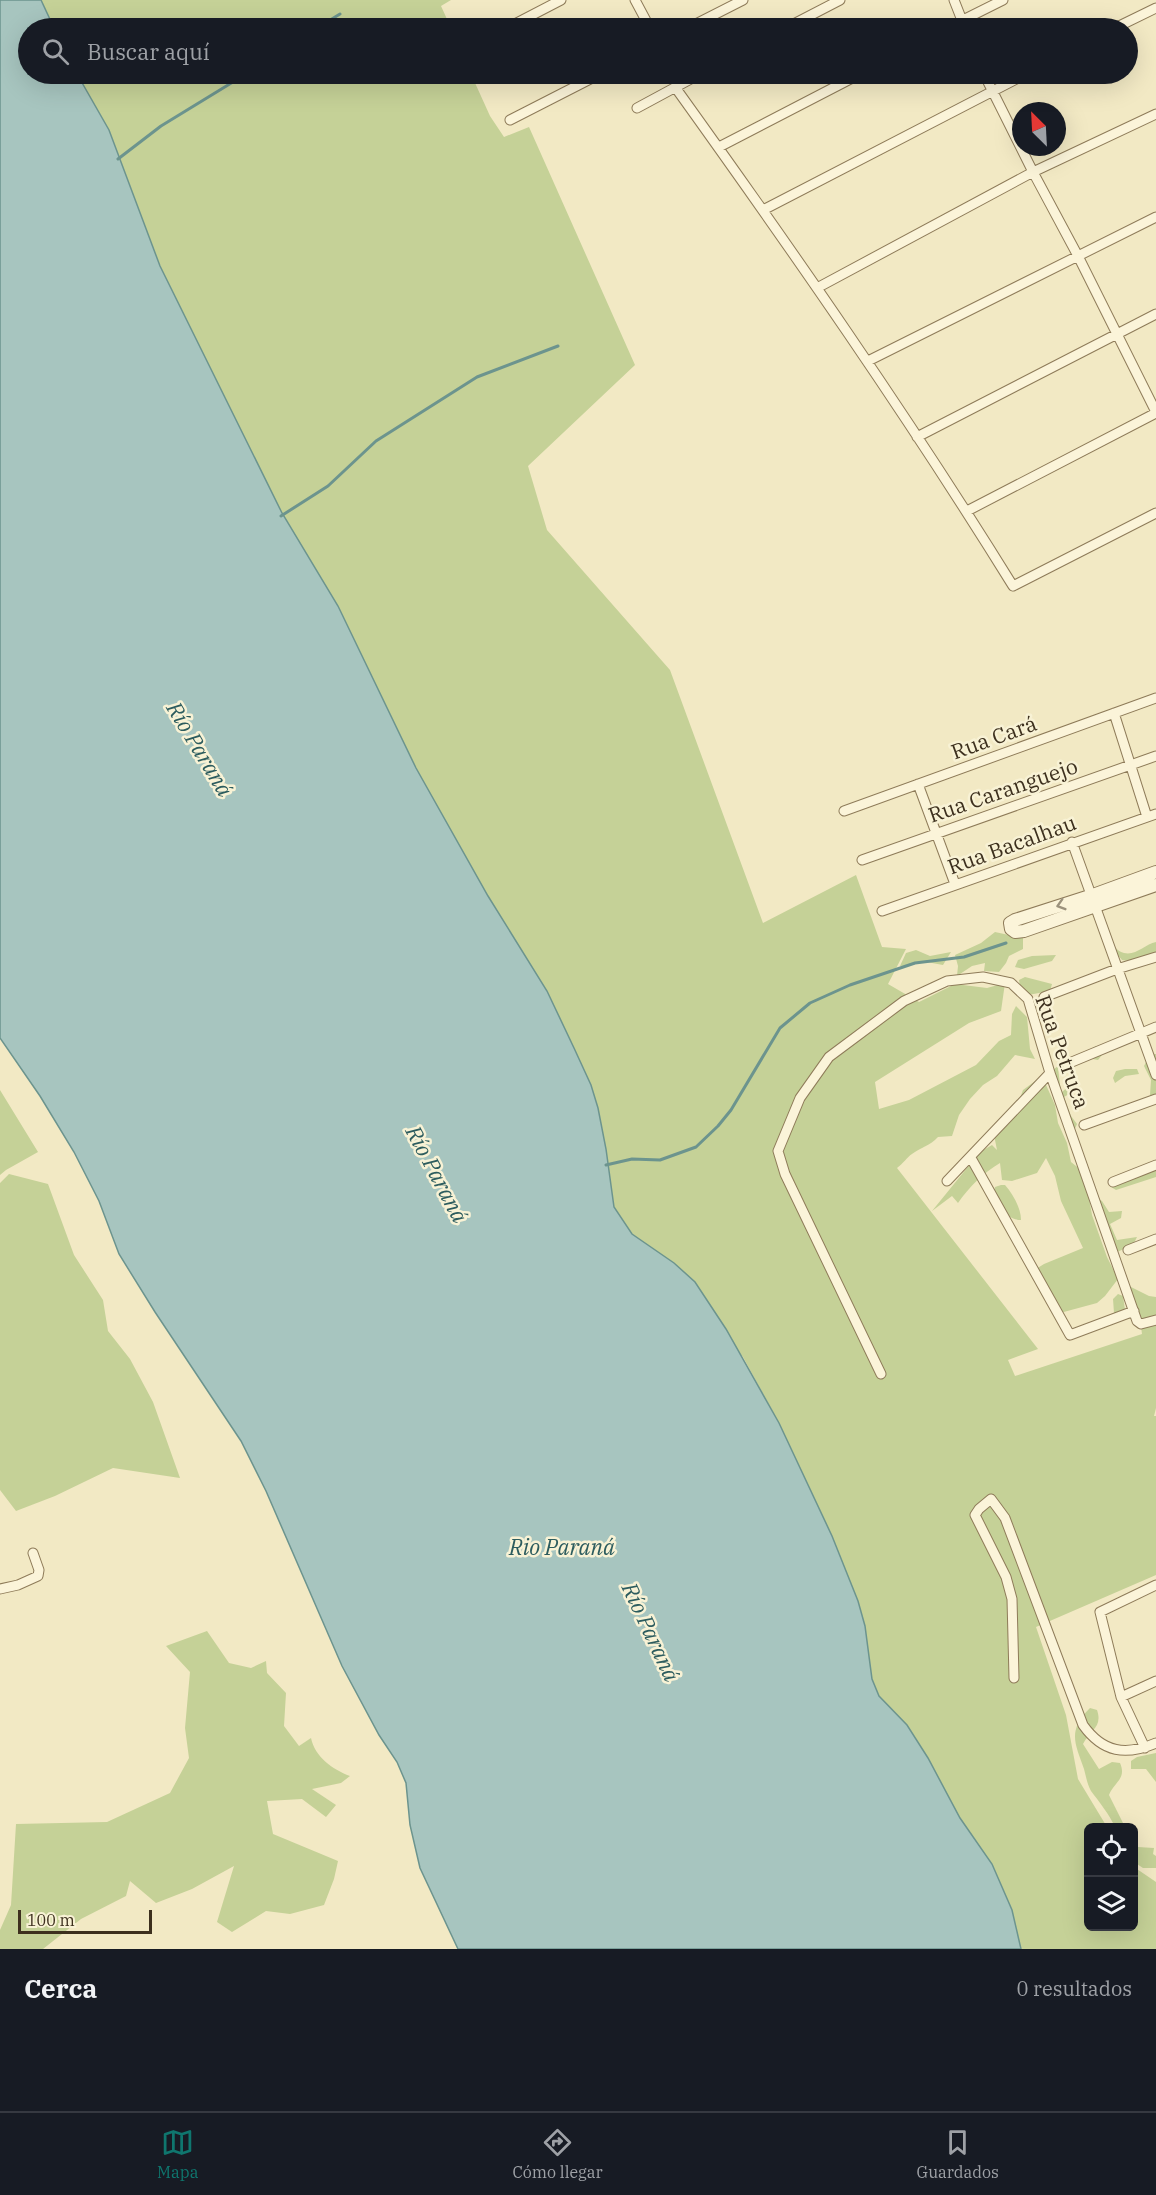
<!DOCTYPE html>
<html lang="es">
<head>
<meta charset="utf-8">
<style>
	:root { --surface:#171b24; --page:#242831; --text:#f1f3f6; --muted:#9ea1a6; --line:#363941; --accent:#0f766e }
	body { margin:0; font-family:"IBM Plex Serif",serif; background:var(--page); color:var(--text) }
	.controls { position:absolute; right:18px; bottom:18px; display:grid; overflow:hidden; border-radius:9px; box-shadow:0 6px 24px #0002 }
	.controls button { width:54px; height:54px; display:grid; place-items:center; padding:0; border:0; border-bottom:2px solid var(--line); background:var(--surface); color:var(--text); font:30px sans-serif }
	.compass { position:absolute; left:1012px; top:102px; width:54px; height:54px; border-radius:50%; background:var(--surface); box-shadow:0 6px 24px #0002; rotate:336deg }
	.scale { position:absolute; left:18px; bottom:15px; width:134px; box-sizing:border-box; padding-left:6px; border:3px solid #3d301e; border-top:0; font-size:16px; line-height:21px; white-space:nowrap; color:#3d301e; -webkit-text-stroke:4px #f8f2d5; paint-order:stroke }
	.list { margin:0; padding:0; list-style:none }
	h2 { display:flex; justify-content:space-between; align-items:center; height:78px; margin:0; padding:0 24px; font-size:26px }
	h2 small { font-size:20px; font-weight:400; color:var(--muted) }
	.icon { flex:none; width:33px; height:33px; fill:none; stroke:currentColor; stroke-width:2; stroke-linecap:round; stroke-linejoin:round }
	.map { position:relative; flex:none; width:1156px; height:1949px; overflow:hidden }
	.search { position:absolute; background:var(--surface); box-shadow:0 6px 24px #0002; left:18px; right:18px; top:18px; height:66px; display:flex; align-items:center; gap:15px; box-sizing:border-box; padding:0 21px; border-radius:33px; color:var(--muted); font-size:22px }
	.sheet { height:162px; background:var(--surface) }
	nav { display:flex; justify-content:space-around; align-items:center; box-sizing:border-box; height:84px; border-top:2px solid var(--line); background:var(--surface); font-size:16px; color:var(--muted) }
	nav a { display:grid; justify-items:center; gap:3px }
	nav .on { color:var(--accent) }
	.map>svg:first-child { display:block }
	.green { fill:#c5d197 }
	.water { fill:#a7c5bf; stroke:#6c948e; stroke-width:1.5 }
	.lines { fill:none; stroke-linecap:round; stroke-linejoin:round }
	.stream { stroke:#6c948e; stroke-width:3 }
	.minor-casing { stroke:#8e7b59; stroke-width:11 }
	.tertiary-casing { stroke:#8e7b59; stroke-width:14 }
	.minor { stroke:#fbf4d9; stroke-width:9 }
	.tertiary { stroke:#fbf4d9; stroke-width:12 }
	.oneway { stroke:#9c927c }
	.labels { text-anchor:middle; stroke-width:5; stroke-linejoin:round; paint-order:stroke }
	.street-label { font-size:21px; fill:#3d301e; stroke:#f8f2d5 }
	.water-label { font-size:22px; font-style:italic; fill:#2c5c5e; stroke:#f8f2d5 }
</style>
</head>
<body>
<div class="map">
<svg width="1156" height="1949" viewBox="0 0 1156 1949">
	<rect width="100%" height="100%" fill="#f2e9c4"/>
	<path class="green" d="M41 0H451L441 6 451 28H54Z
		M77 74H471L490 116 504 137 529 127 635 365 528 466 547 530 670 670 763 923 856 875 882 947 906 949 888 984 919 1002 955 984 987 988 1005 983 1001 1011 969 1023 875 1082 879 1109 909 1100 976 1065 999 1041 1011 1035 1012 1014 1016 1006 1027 1017 1030 1049 1035 1059 1015 1055 997 1076 983 1085 970 1099 959 1115 952 1136 938 1137C930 1146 921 1147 912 1154 907 1157 903 1164 897 1168L1038 1349 1008 1360 1015 1376 1142 1334 1140 1319 1129 1286 1149 1296 1156 1297V1408L1154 1416H1156V1575L1036 1627 1066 1715 1078 1779 1107 1827 1088 1828V1926H1134V1867L1156 1882V1949H1021L1012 1910 992 1864 960 1818 928 1758 907 1725 879 1696 872 1679 858 1601 832 1536 779 1423 743 1357 649 1247 632 1234 614 1207 606 1149 591 1085 547 991 488 896 416 768 338 606 282 513 160 266 109 130Z
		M1103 921C1114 929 1108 949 1124 953 1136 956 1145 944 1156 942V952L1129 961 1122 960 1117 954Z
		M995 932 1023 938V949L1009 956 1006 963 999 972 984 971 985 963 972 966 957 976 958 966 955 955 981 943Z
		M916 950 930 956 951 952 943 965 921 961 906 967 900 966 906 953Z
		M1056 955 1052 961 1024 969 1015 967 1018 960 1032 956Z
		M1025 977 1052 984 1050 991 1028 995 1020 987 1019 980Z
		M1096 1046 1105 1051 1098 1060 1087 1058 1063 1070 1058 1068 1061 1093 1073 1082 1077 1085 1074 1091 1064 1097 1071 1116 1077 1124 1074 1131 1072 1130 1054 1079 1053 1070 1065 1060 1081 1055Z
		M1150 1054H1156V1095H1150L1151 1080 1144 1066Z
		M1125 1069H1137L1139 1074 1125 1076 1115 1083 1113 1078 1116 1071Z
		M1042 1076 1055 1105 1058 1123 1067 1143 1071 1162 1081 1170 1086 1181 1092 1215 1107 1257 1118 1279 1105 1296 1097 1303 1060 1313 1036 1269 1044 1264 1083 1248 1061 1201 1055 1176 1046 1158 1037 1173 1012 1181 1002 1180 1000 1163C983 1173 969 1187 958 1203L952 1196 932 1211 980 1152 992 1145 997 1150 994 1135 1019 1101 1023 1090Z
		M0 1090 38 1152 6 1170 0 1175Z
		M1156 1169V1177L1116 1190 1111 1187Z
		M9 1174 48 1184 74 1255 103 1300 108 1331 130 1359 153 1402 180 1478 113 1468 55 1496 16 1511 0 1490V1183Z
		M1001 1185H1005C1013 1194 1021 1208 1021 1220 1005 1220 1000 1204 994 1191L995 1187Z
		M1097 1198 1102 1201 1109 1212 1122 1211 1121 1218 1110 1224 1117 1240 1137 1237 1133 1245 1117 1252Z
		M1118 1294 1123 1296 1125 1310 1120 1314 1114 1313 1113 1299Z
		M207 1631 229 1663 251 1668 266 1661 267 1673 286 1693 284 1726 299 1746 311 1738C315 1757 332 1769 350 1776L341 1783 312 1789 336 1805 326 1817 302 1799 267 1801 273 1834 338 1861 334 1879 324 1905 290 1914 266 1911 232 1932 217 1922 234 1866 192 1889 156 1903 130 1881 126 1896 81 1919 43 1949H0V1930L11 1905 16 1824 107 1822 170 1793 189 1758 185 1728 190 1672 166 1646Z
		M1090 1708 1097 1710C1103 1727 1090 1730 1083 1744L1099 1769 1112 1762 1120 1763C1127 1779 1114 1782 1109 1795L1125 1827H1115C1109 1814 1100 1803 1091 1791 1087 1784 1086 1776 1084 1769 1075 1743 1067 1731 1090 1708Z
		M1156 1753V1782L1146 1769H1131V1761L1137 1757Z
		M1134 1843 1138 1847 1154 1848 1153 1854 1156 1856V1868H1143L1134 1862Z"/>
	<path class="water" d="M0 0H41L54 28H28V74H77L109 130 160 266 282 513 338 606 416 768 488 896 547 991 574 1048 591 1085 598 1108 606 1149 614 1207 632 1234 674 1263 695 1282 726 1329 779 1423 832 1536 858 1601 865 1626 872 1679 879 1696 907 1725 928 1758 960 1818 992 1864 1012 1910 1021 1949H458L420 1868 410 1825 406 1783 397 1762 379 1735 342 1666 266 1491 241 1441 155 1312 119 1254 99 1201 74 1152 40 1096 0 1038Z"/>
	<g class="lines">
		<path class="stream" d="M317 28 340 14
			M118 159 161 126 246 74
			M281 516 328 486 376 441 477 377 558 346
			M606 1165 632 1159 660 1160 696 1147 718 1126 731 1110 780 1028 810 1003 850 985 915 963 964 957 1006 943"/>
		<g class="minor-casing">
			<path id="minor" d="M635 0 650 28
				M954 0 965 28
				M507 28 561 0
				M688 28 743 0
				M786 28 840 0
				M947 28 1003 0
				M1115 28 1156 8
				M984 74 1033 172 1078 256 1156 412
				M675 87C792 250 907 415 1013 586L1156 513
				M637 108 700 74
				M510 120 600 74
				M719 147 860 74
				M763 210 1026 74
				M817 288 1033 172 1156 114
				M868 361 1156 217
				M917 437 1156 314
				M967 511 1156 413
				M1114 713 1147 817
				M918 784 955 884
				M844 811 1156 698
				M1072 842 1156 1075
				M862 860 1156 756
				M882 911 1156 814
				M1044 997 1117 969 1156 957
				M1067 1064 1156 1027
				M1084 1125 1156 1099
				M971 1158 1070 1335 1134 1311
				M947 1181 1050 1073
				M1113 1182 1156 1165
				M1128 1250 1156 1239
				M881 1374 785 1174 778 1151 800 1098 829 1057 904 1001 947 981 983 977 1011 983 1028 999 1050 1073 1137 1321 1141 1324 1156 1320
				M0 1589 18 1585 38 1576 39 1570 33 1553
				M1014 1678 1012 1599 1006 1577 975 1515 979 1509 991 1499 1005 1518 1083 1725C1103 1753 1126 1756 1156 1743
				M1121 1697 1156 1681
				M1145 1748 1121 1697 1100 1612 1156 1585"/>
		</g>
		<g class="tertiary-casing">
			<path id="tertiary" d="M1156 872 1093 895 1015 920 1010 923 1011 929 1015 932 1024 931 1156 885"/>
		</g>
		<use href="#minor" class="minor"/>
		<use href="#tertiary" class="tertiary"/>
	</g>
	<defs><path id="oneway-chevron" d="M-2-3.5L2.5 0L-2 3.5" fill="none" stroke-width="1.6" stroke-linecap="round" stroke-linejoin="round" transform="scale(1.5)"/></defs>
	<use class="oneway" href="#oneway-chevron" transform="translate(1061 905) rotate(163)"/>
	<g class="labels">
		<g class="street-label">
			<text transform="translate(994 738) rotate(-20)" y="7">Rua Cará</text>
			<text transform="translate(1003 791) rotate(-19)" y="7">Rua Caranguejo</text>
			<text transform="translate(1012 845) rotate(-20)" y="7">Rua Bacalhau</text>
			<text transform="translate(1062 1052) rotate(70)" y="7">Rua Petruca</text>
		</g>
		<g class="water-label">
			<text transform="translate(200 749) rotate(59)" y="8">Río Paraná</text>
			<text transform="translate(437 1174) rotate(62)" y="8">Río Paraná</text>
			<text x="562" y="1555">Rio Paraná</text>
			<text transform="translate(651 1632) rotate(65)" y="8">Río Paraná</text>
		</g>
	</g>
</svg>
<div class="controls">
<button><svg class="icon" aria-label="locate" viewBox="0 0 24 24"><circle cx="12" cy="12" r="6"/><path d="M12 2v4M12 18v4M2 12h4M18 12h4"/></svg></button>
<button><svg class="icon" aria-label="layers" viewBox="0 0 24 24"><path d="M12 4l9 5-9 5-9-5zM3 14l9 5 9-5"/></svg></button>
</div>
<svg class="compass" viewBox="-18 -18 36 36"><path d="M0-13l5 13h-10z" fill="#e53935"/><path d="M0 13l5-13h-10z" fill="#9ea1a6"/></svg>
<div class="scale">100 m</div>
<div class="search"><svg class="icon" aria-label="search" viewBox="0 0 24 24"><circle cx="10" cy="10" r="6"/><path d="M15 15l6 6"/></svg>Buscar aquí</div>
</div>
<section class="sheet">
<h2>Cerca<small>0 resultados</small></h2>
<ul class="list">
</ul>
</section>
<nav>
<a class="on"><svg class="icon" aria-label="map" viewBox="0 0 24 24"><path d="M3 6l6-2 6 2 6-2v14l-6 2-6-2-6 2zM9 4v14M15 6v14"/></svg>Mapa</a>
<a><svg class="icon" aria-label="directions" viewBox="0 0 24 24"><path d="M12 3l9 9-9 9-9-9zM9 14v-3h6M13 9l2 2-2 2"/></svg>Cómo llegar</a>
<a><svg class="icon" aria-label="saved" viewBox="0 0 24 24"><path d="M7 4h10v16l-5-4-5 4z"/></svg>Guardados</a>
</nav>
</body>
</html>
